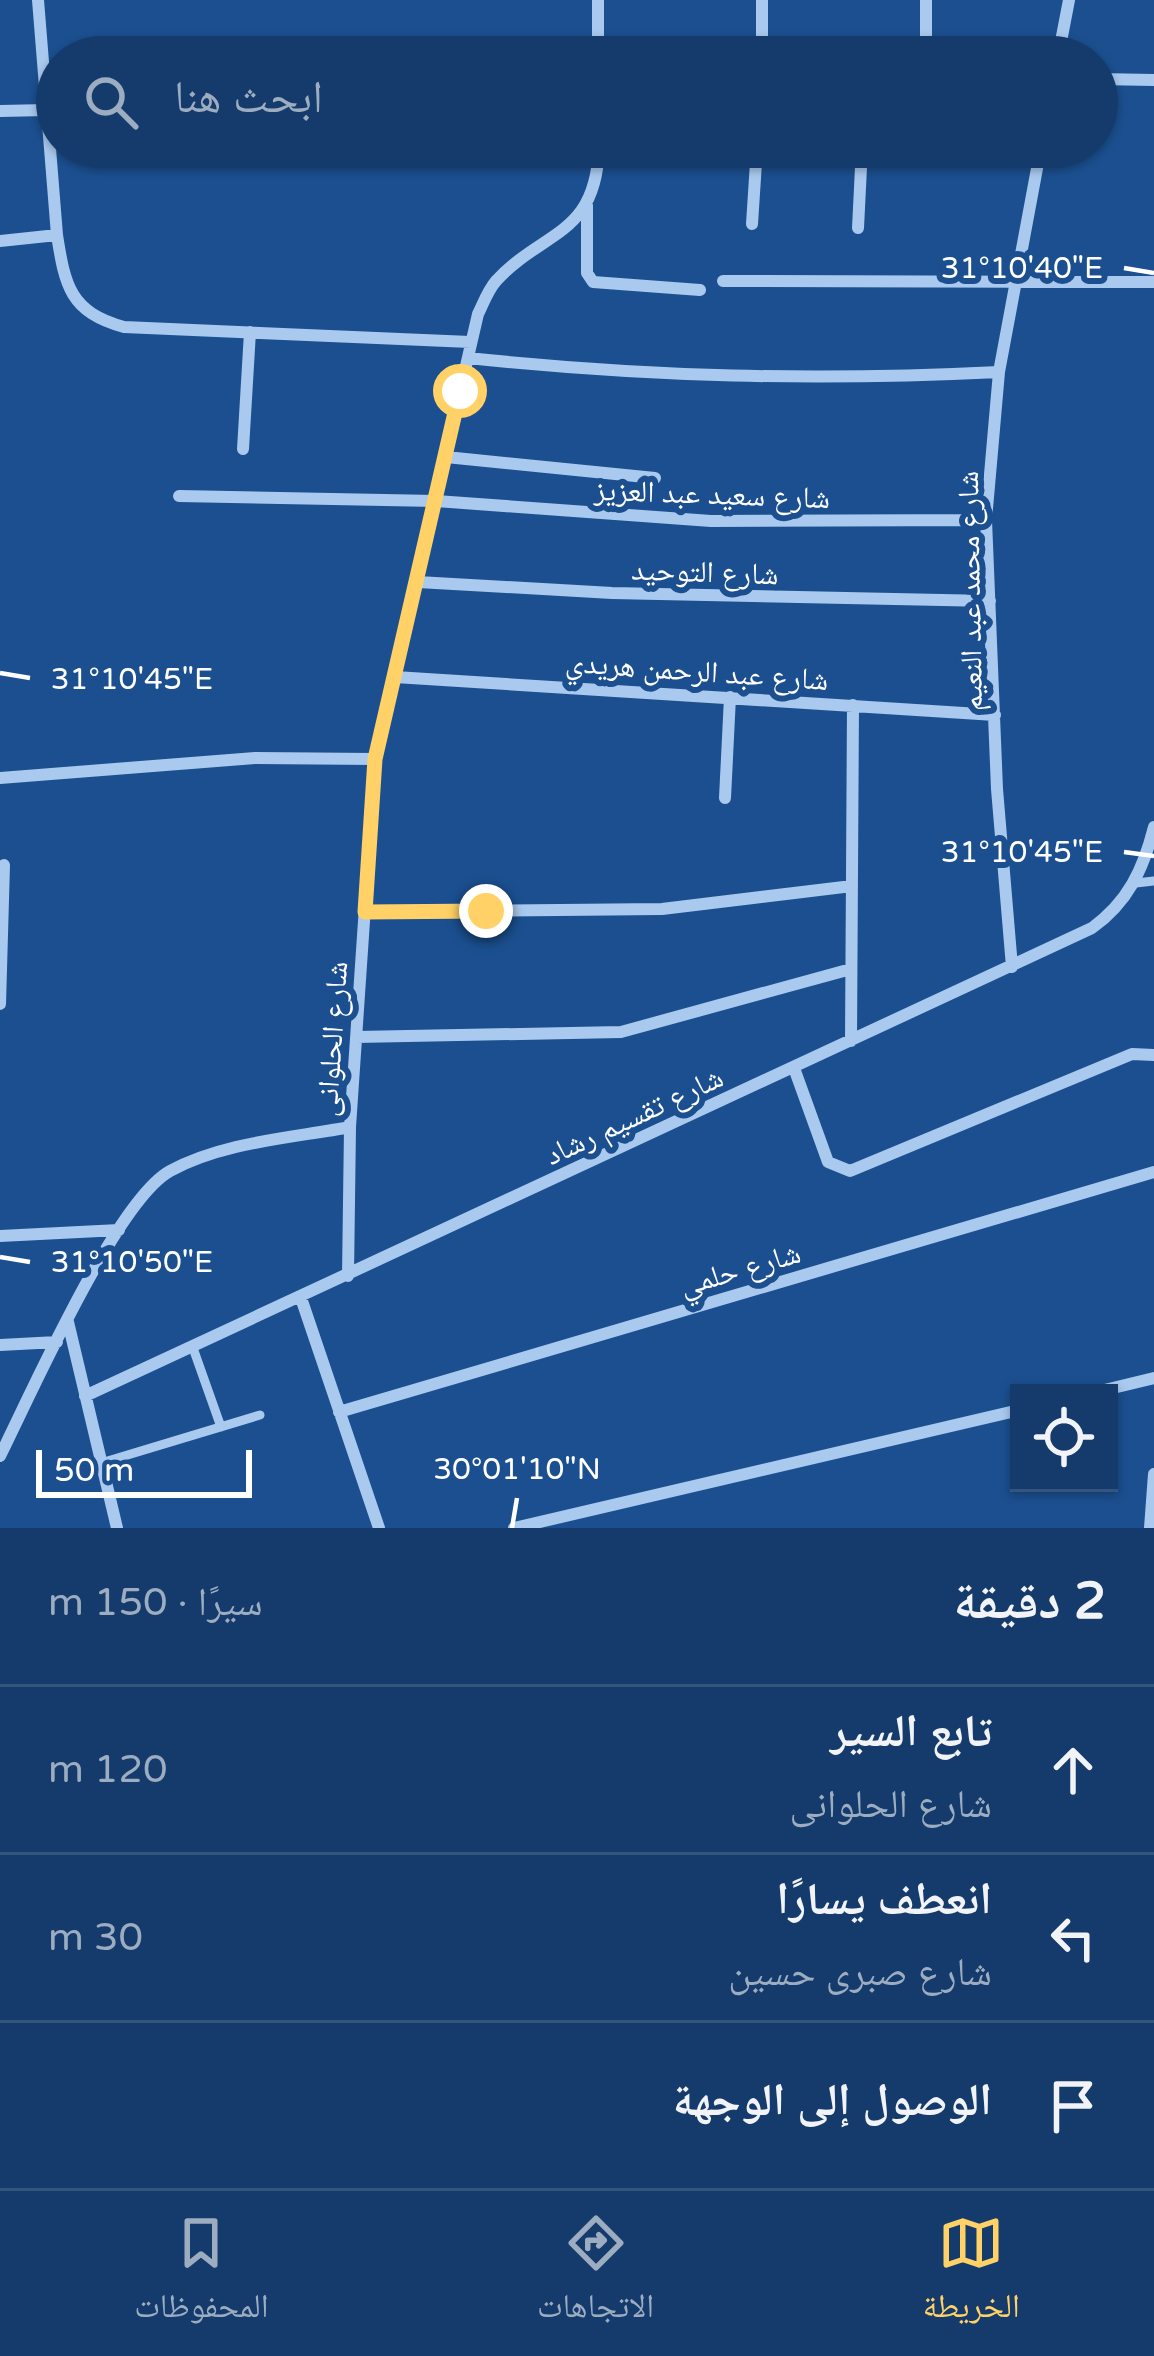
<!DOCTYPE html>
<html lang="ar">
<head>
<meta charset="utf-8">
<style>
	:root { --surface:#143b6b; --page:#214673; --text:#f1f3f6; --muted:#9dadc1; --line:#33557e; --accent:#ffd166 }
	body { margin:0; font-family:"Varela Round","Noto Naskh Arabic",sans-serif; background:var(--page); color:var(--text); direction:rtl }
	.controls { position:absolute; right:36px; bottom:36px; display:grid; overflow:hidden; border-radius:0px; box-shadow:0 3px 9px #0004 }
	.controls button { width:108px; height:108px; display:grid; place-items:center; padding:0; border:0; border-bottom:3px solid var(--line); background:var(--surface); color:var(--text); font:60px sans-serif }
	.scale { position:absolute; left:36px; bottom:30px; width:216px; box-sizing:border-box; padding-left:12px; border:6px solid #fff; border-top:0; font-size:33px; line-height:42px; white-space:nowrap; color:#fff; -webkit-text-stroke:9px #1b4f8f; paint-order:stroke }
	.stop { position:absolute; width:36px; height:36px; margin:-27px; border:9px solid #ffd166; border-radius:50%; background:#fff }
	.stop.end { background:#ffd166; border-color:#fff; box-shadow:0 3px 12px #0008 }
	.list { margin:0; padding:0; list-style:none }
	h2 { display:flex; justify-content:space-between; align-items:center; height:156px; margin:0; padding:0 48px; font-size:51px }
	h2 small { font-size:39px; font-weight:400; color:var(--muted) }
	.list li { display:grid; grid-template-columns:78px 1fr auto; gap:36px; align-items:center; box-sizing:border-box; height:168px; padding:0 48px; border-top:3px solid var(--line) }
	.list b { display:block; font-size:45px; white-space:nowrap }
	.list p { margin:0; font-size:39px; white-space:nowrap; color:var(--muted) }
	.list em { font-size:39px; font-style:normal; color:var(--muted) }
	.icon { flex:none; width:66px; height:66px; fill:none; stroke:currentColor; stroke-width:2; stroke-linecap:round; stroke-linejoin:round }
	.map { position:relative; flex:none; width:1154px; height:1528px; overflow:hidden; direction:ltr }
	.search { position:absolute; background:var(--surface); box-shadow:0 3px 9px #0004; left:36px; right:36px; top:36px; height:132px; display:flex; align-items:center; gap:30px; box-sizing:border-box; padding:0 42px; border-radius:66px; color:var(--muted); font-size:45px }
	.sheet { height:660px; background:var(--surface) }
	nav { display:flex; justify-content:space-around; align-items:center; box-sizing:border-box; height:168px; border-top:3px solid var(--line); background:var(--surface); font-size:33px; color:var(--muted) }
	nav a { display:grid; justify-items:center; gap:6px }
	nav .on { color:var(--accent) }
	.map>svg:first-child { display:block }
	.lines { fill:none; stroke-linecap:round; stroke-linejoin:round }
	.lane { stroke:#a9c9ee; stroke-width:9 }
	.street { stroke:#a9c9ee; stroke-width:12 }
	.route { stroke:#ffd166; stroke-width:15 }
	.ticks { fill:none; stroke:#fff; stroke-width:4.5 }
	.labels { text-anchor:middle; stroke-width:12; stroke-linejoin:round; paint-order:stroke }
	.street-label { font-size:30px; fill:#fff; stroke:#1b4f8f }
	.ticks-label { font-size:30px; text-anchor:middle; fill:#fff; stroke:#1b4f8f; stroke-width:12; stroke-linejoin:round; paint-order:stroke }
</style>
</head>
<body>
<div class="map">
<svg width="1154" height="1528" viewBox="0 0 1154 1528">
	<rect width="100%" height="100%" fill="#1b4f8f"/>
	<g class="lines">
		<path class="lane" d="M1136 883 1154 881
			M193 1348 221 1427
			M101 1463 260 1415"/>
		<path class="street" d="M38 0 57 235C65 286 70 312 124 327L470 342
			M598 0V57
			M762 0V57
			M926 57V0
			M1058 57 1069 0
			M1097 79 1154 80
			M0 111 47 110
			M587 205V273L593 282 700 290
			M752 224 757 147
			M858 228 862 147
			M0 241 57 235
			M723 281 1154 282
			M468 358C650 377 816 381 999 372
			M243 449 250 332
			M446 457 655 478
			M179 496 436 501 711 521 986 520
			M418 582 612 593 990 601
			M395 677 995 715
			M0 778 255 758 375 759
			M725 798 730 697
			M365 912 662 909 852 886
			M1012 967 997 789 986 520 999 372 1041 147
			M0 1004 4 865
			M356 1037 621 1032 851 969
			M851 1041 853 705
			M794 1068 828 1162 850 1171 1132 1054 1154 1055
			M0 1236 119 1230
			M348 1276 350 1127 375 759 478 314C483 304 488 290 496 281 544 229 596 237 599 147
			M301 1298 379 1528
			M68 1322 117 1528
			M0 1345 57 1342
			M1092 1393 1154 1378
			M85 1396 1092 928C1128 902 1143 870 1154 827
			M339 1412 1154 1172
			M0 1456C31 1394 116 1201 170 1171 223 1142 292 1138 350 1127
			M514 1528 1019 1410
			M1150 1528 1154 1474"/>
	</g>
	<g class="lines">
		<path class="route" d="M460 391 375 759 365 912 486 911"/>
	</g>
	<path class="ticks" d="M1124 268 1154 273M0 673 30 678M1124 852 1154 856M0 1257 30 1262M512 1528 517 1498"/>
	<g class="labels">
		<g class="street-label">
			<text transform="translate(712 494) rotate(2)" y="10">شارع سعيد عبد العزيز</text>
			<text transform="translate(705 572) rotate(2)" y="10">شارع التوحيد</text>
			<text transform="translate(970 591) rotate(-91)" y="10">شارع محمد عبد النعيم</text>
			<text transform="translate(697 671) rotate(4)" y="10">شارع عبد الرحمن هريدي</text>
			<text transform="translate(332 1039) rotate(-86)" y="10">شارع الحلوانى</text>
			<text transform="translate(634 1116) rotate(-25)" y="10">شارع تقسيم رشاد</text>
			<text transform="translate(740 1269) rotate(-16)" y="10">شارع حلمي</text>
		</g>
	</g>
	<g class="ticks-label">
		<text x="1022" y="278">31°10'40"E</text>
		<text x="132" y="689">31°10'45"E</text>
		<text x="1022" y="862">31°10'45"E</text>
		<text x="132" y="1272">31°10'50"E</text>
		<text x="517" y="1479">30°01'10"N</text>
	</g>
</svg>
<div class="controls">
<button><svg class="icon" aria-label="locate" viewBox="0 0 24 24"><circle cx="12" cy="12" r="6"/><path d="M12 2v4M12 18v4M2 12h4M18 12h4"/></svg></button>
</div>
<div class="scale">50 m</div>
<div class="stop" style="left:460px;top:391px"></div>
<div class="stop end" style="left:486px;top:911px"></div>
<div class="search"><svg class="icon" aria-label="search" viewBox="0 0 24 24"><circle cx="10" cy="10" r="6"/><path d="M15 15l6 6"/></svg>ابحث هنا</div>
</div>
<section class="sheet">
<h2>2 دقيقة<small>سيرًا · 150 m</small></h2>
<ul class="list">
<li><svg class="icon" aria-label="ahead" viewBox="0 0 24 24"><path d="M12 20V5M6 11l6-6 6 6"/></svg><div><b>تابع السير</b><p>شارع الحلوانى</p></div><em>120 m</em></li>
<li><svg class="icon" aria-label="left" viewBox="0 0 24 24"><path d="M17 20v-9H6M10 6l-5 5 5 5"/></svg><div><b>انعطف يسارًا</b><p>شارع صبرى حسين</p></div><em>30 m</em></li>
<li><svg class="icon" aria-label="arrive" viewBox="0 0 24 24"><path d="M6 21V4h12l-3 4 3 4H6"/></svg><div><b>الوصول إلى الوجهة</b></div></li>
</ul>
</section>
<nav>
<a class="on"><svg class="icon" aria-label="map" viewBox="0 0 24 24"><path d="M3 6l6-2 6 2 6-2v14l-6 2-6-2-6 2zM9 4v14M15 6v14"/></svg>الخريطة</a>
<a><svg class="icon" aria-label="directions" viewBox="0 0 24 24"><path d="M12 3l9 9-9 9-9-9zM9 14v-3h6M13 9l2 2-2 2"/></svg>الاتجاهات</a>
<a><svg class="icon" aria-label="saved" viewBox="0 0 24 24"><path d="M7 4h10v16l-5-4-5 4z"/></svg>المحفوظات</a>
</nav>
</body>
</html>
